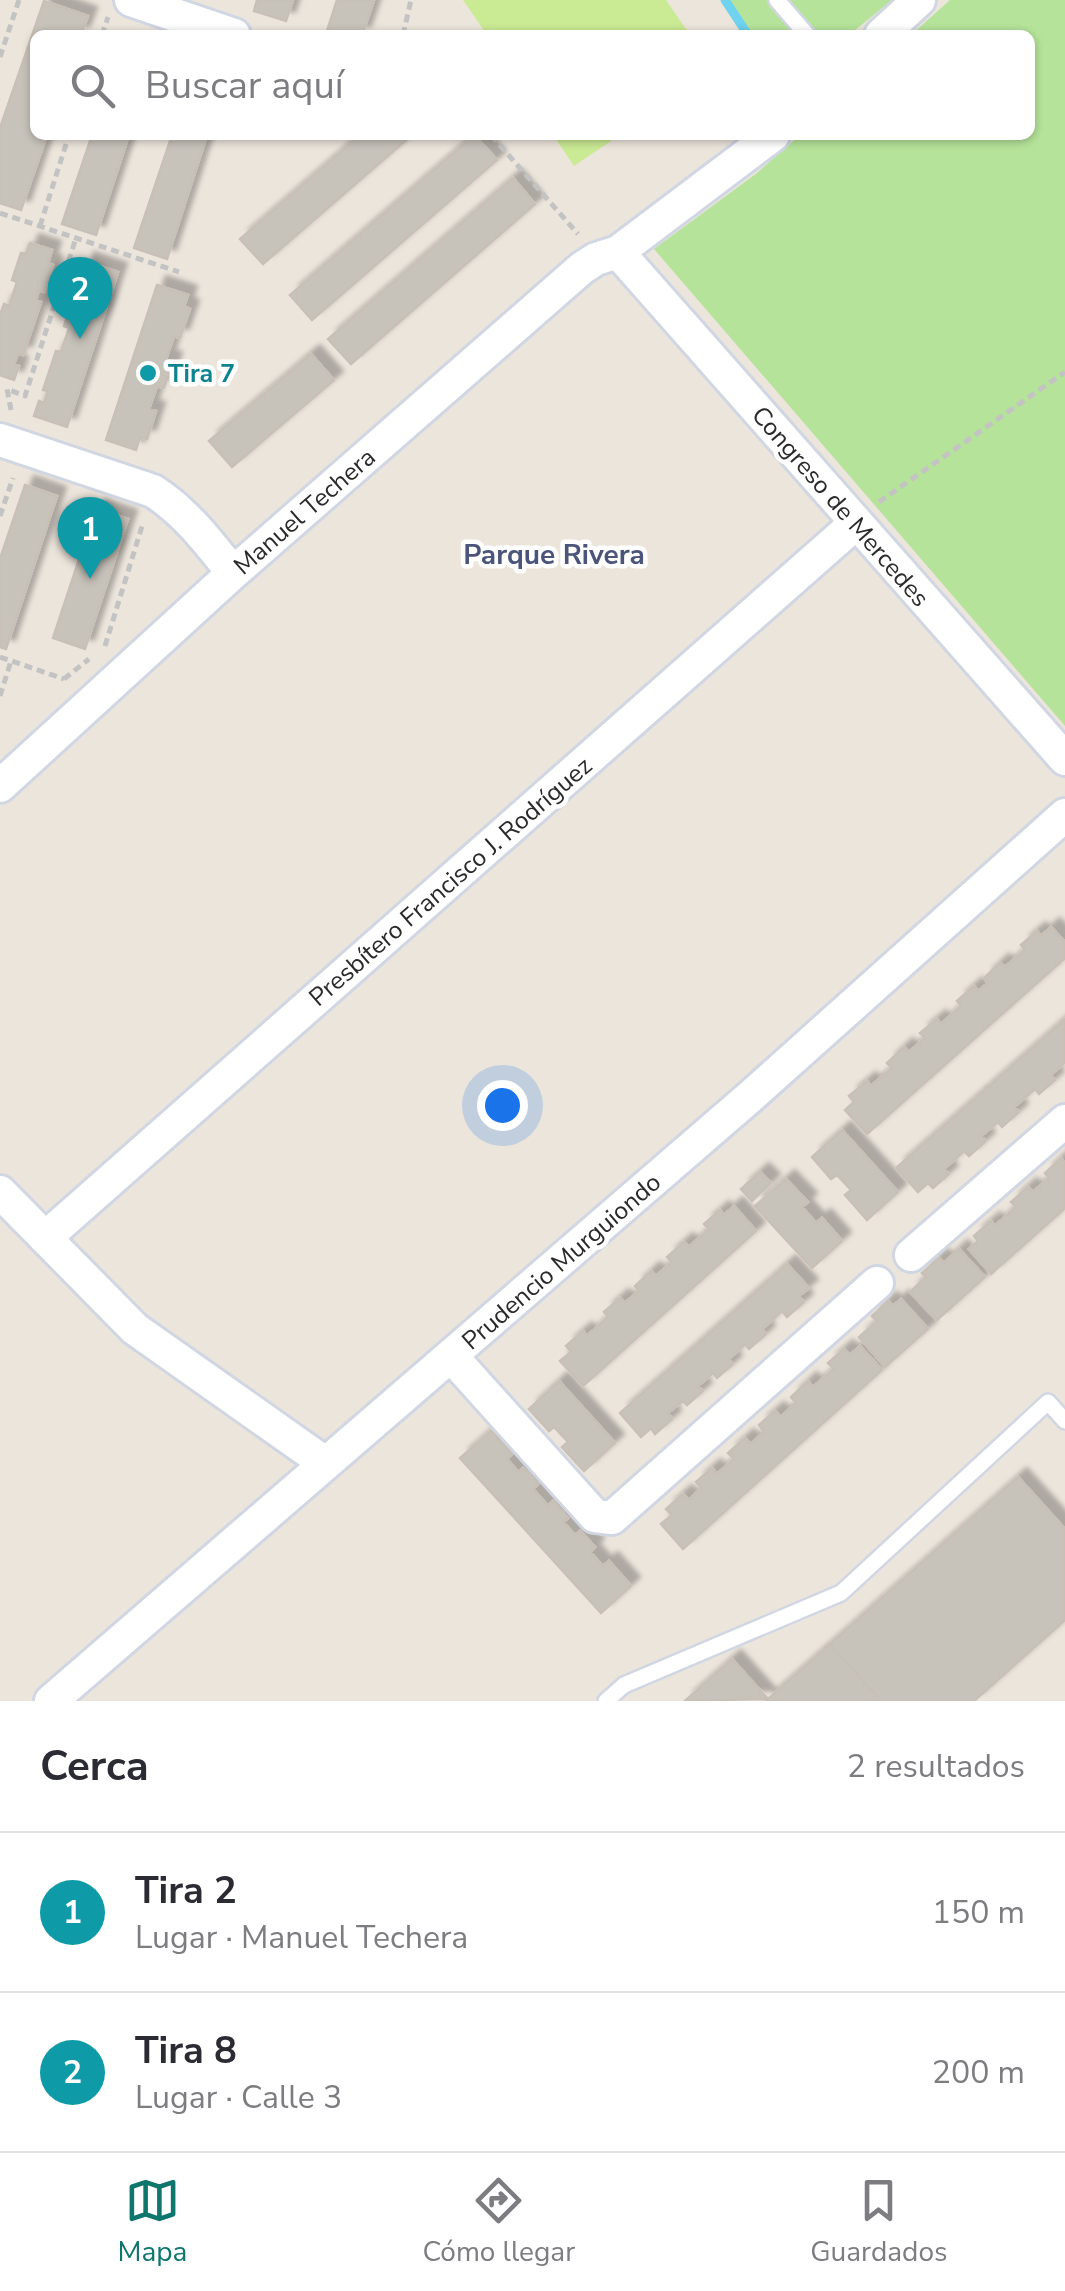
<!DOCTYPE html>
<html lang="es">
<head>
<meta charset="utf-8">
<style>
	:root { --surface:#fff; --page:#f7f7f7; --text:#2b2b33; --muted:#7c7c81; --line:#e1e1e2; --accent:#0f766e }
	body { margin:0; font-family:"Nunito Sans",sans-serif; background:var(--page); color:var(--text) }
	.you { position:absolute; left:502px; top:1105px; width:35px; height:35px; margin:-25px; border:8px solid #fff; border-radius:50%; background:#1a73e8; box-shadow:0 0 0 15px #1a73e833 }
	.badge { display:grid; place-items:center; width:65px; height:65px; border-radius:50%; background:var(--accent); color:#fff; font-size:32px; font-weight:700 }
	.pin { position:absolute; translate:-50% -82px; filter:drop-shadow(0 2px 5px #0008) }
	.pin::after { content:''; position:absolute; top:52px; width:35px; height:30px; background:inherit; clip-path:polygon(0 0,100% 0,50% 100%) }
	.list { margin:0; padding:0; list-style:none }
	h2 { display:flex; justify-content:space-between; align-items:center; height:130px; margin:0; padding:0 40px; font-size:42px }
	h2 small { font-size:32px; font-weight:400; color:var(--muted) }
	.list li { display:grid; grid-template-columns:65px 1fr auto; gap:30px; align-items:center; box-sizing:border-box; height:160px; padding:0 40px; border-top:2px solid var(--line) }
	.list b { display:block; font-size:38px; white-space:nowrap }
	.list p { margin:0; font-size:32px; white-space:nowrap; color:var(--muted) }
	.list em { font-size:32px; font-style:normal; color:var(--muted) }
	.icon { flex:none; width:55px; height:55px; fill:none; stroke:currentColor; stroke-width:2; stroke-linecap:round; stroke-linejoin:round }
	.map { position:relative; flex:none; width:1065px; height:1701px; overflow:hidden }
	.search { position:absolute; background:var(--surface); box-shadow:0 2px 8px #0004; left:30px; right:30px; top:30px; height:110px; display:flex; align-items:center; gap:25px; box-sizing:border-box; padding:0 35px; border-radius:15px; color:var(--muted); font-size:38px }
	.sheet { height:450px; background:var(--surface) }
	nav { display:flex; justify-content:space-around; align-items:center; box-sizing:border-box; height:140px; border-top:2px solid var(--line); background:var(--surface); font-size:28px; color:var(--muted) }
	nav a { display:grid; justify-items:center; gap:5px }
	nav .on { color:var(--accent) }
	.map>svg:first-child { display:block }
	.green { fill:#b5e399 }
	.pitch { fill:#caea94 }
	.lines { fill:none; stroke-linecap:round; stroke-linejoin:round }
	.stream { stroke:#6fd2ee; stroke-width:9 }
	.building { fill:#c7c3bb; stroke:#c8c0b6; stroke-width:2.5; filter:url(#shadow) }
	.service-casing { stroke:#d1d6e3; stroke-width:20 }
	.minor-casing { stroke:#d1d6e3; stroke-width:38 }
	.path { stroke:#c3c3c3; stroke-width:5; stroke-dasharray:8 5; stroke-linecap:butt }
	.service { stroke:#fff; stroke-width:15 }
	.minor { stroke:#fff; stroke-width:32 }
	.culture-dot { fill:#0f9aa8; stroke:#fff; stroke-width:4 }
	.labels { text-anchor:middle; stroke-width:9; stroke-linejoin:round; paint-order:stroke }
	.culture-label { font-size:25px; font-weight:bold; fill:#0d838f; stroke:#fff; text-anchor:start }
	.street-label { font-size:25px; fill:#2a2a2a; stroke:#fff }
	.neighbourhood-label { font-size:28px; font-weight:bold; fill:#4b557b; stroke:#fff }
</style>
</head>
<body>
<div class="map">
<svg width="1065" height="1701" viewBox="0 0 1065 1701">
	<defs>
		<filter id="shadow"><feDropShadow dx="9" dy="-9" stdDeviation="2.5" flood-color="#0004"/></filter>
	</defs>
	<rect width="100%" height="100%" fill="#ece5dc"/>
	<path class="green" d="M725 0H892L849 35H748Z
		M950 0H1065V726L654 249 757 173 800 135H1030V35H911Z"/>
	<path class="pitch" d="M463 0H666L690 35H487Z
		M553 135H620L574 166Z"/>
	<g class="lines">
		<path class="stream" d="M725 0 748 35"/>
	</g>
	<path class="building" d="M257 0H293L286 21 254 11Z
		M337 0H374L362 35 326 34Z
		M44 1 88 16 81 35H35V135H47L21 210 0 203V128Z
		M92 135H129L96 235 62 224Z
		M172 135H207L167 259 134 248Z
		M360 135H412L263 264 240 239Z
		M474 135 497 160 312 320 290 295Z
		M513 178 535 204 351 364 328 339Z
		M30 243 52 250 48 263 53 265 44 292 39 290 36 300 41 302 23 355 18 353 14 364 19 366 14 380 0 375V315L4 304 9 306 17 282 12 280 21 253 26 254Z
		M85 261 118 272 67 427 34 416 39 401 44 403 48 391 43 390 56 351 61 352 69 328 64 326 77 286 82 287 86 278 81 276Z
		M157 285 188 295 184 306 190 309 180 338 174 336 166 359 173 361 164 388 157 386 149 409 156 411 147 439 140 437 136 450 106 440Z
		M311 354 334 380 232 467 209 441Z
		M25 485 57 496 6 649 0 647V559Z
		M96 508 128 519 85 649 53 638Z
		M1051 927 1065 942V958L867 1134 845 1110 854 1102 849 1096 867 1081 871 1086 892 1068 887 1063 904 1047 909 1052 925 1038 920 1033 937 1019 941 1024 961 1006 957 1001 974 986 978 991 988 983 984 978 1000 963 1005 967 1025 950 1021 945 1037 931 1041 936Z
		M1065 1019V1062L1051 1075 1055 1080 1039 1094 1035 1089 1014 1107 1019 1112 1002 1127 998 1122 981 1136 986 1141 969 1156 964 1151 944 1169 949 1174 933 1188 928 1183 918 1192 896 1168Z
		M842 1130 898 1192 867 1220 845 1195 851 1190 837 1175 831 1179 812 1157Z
		M1061 1158 1065 1163V1208L991 1274 969 1249 978 1241 974 1236 991 1221 995 1226 1016 1207 1011 1202 1028 1187 1033 1192 1049 1178 1045 1173Z
		M760 1172 771 1183 752 1201 741 1189Z
		M786 1179 808 1202 802 1207 816 1223 822 1218 842 1241 812 1268 755 1206Z
		M734 1206 756 1231 583 1386 560 1361 571 1352 566 1346 583 1331 587 1336 608 1317 604 1312 620 1298 625 1303 639 1291 635 1286 651 1271 656 1276 672 1262 667 1257 684 1242 689 1247 709 1229 704 1224 720 1210 724 1215Z
		M959 1249 985 1277 937 1320 910 1292 926 1277 922 1273 939 1258 944 1263Z
		M787 1264 809 1288 799 1296 804 1302 787 1317 782 1311 762 1329 766 1334 749 1349 745 1344 729 1359 733 1364 717 1378 713 1373 698 1386 703 1391 687 1405 683 1401 668 1413 672 1419 655 1434 651 1428 641 1437 620 1413Z
		M901 1299 928 1329 885 1367 859 1337 877 1321 872 1316 888 1301 893 1306Z
		M860 1346 882 1370 683 1549 661 1524 672 1515 666 1509 683 1494 689 1500 701 1488 696 1482 712 1468 717 1474 734 1459 728 1453 745 1438 751 1444 764 1432 759 1425 775 1411 781 1417 796 1403 791 1397 808 1381 813 1387 834 1369 828 1363 844 1349 850 1355Z
		M559 1381 615 1443 584 1471 562 1447 568 1442 554 1427 549 1431 529 1409Z
		M491 1431 512 1454 507 1459 518 1472 523 1468 538 1484 533 1489 548 1506 553 1501 568 1518 563 1522 575 1535 580 1531 595 1547 590 1552 603 1566 609 1561 631 1586 601 1613 460 1458Z
		M1018 1477 1065 1529V1620L974 1701H881L830 1644Z
		M830 1644 881 1701H766L768 1699Z
		M732 1659 768 1699 685 1701Z"/>
	<g class="lines">
		<g class="service-casing">
			<path id="service" d="M777 0 807 35
				M606 1701 624 1685 841 1593 1048 1402 1065 1421"/>
		</g>
		<g class="minor-casing">
			<path id="minor" d="M131 0 234 35
				M881 35 919 0
				M618 252 1065 759
				M0 440 153 491C186 512 209 543 233 573
				M0 786 233 573 582 268 596 259 618 252 773 135
				M0 1192 135 1329 325 1463
				M45 1238 856 523
				M911 1255 1065 1121
				M452 1357 595 1516 612 1518 877 1283
				M51 1701 751 1096 1065 815"/>
		</g>
		<path class="path" d="M102 35 108 17
			M403 35 411 0
			M0 57 19 0
			M491 135 578 234
			M0 213 179 272
			M40 226 69 135
			M11 410 7 389 25 396 76 238
			M879 502 1065 372
			M0 516 13 478
			M105 646 143 523
			M0 657 64 679
			M64 679 89 659
			M0 696 11 661"/>
		<use href="#service" class="service"/>
		<use href="#minor" class="minor"/>
	</g>
	<circle class="culture-dot" cx="148" cy="373" r="10"/>
	<g class="labels">
		<g class="culture-label">
			<text x="168" y="382">Tira 7</text>
		</g>
		<g class="street-label">
			<text transform="translate(841 506) rotate(49)" y="9">Congreso de Mercedes</text>
			<text transform="translate(304 511) rotate(-41)" y="9">Manuel Techera</text>
			<text transform="translate(450 881) rotate(-41)" y="9">Presbítero Francisco J. Rodríguez</text>
			<text transform="translate(561 1261) rotate(-41)" y="9">Prudencio Murguiondo</text>
		</g>
		<g class="neighbourhood-label">
			<text x="554" y="564">Parque Rivera</text>
		</g>
	</g>
</svg>
<div class="you"></div>
<div class="pin badge" style="left:90px;top:579px;background:#0f9aa8">1</div>
<div class="pin badge" style="left:80px;top:339px;background:#0f9aa8">2</div>
<div class="search"><svg class="icon" aria-label="search" viewBox="0 0 24 24"><circle cx="10" cy="10" r="6"/><path d="M15 15l6 6"/></svg>Buscar aquí</div>
</div>
<section class="sheet">
<h2>Cerca<small>2 resultados</small></h2>
<ul class="list">
<li><span class="badge" style="background:#0f9aa8">1</span><div><b>Tira 2</b><p>Lugar · Manuel Techera</p></div><em>150 m</em></li>
<li><span class="badge" style="background:#0f9aa8">2</span><div><b>Tira 8</b><p>Lugar · Calle 3</p></div><em>200 m</em></li>
</ul>
</section>
<nav>
<a class="on"><svg class="icon" aria-label="map" viewBox="0 0 24 24"><path d="M3 6l6-2 6 2 6-2v14l-6 2-6-2-6 2zM9 4v14M15 6v14"/></svg>Mapa</a>
<a><svg class="icon" aria-label="directions" viewBox="0 0 24 24"><path d="M12 3l9 9-9 9-9-9zM9 14v-3h6M13 9l2 2-2 2"/></svg>Cómo llegar</a>
<a><svg class="icon" aria-label="saved" viewBox="0 0 24 24"><path d="M7 4h10v16l-5-4-5 4z"/></svg>Guardados</a>
</nav>
</body>
</html>
